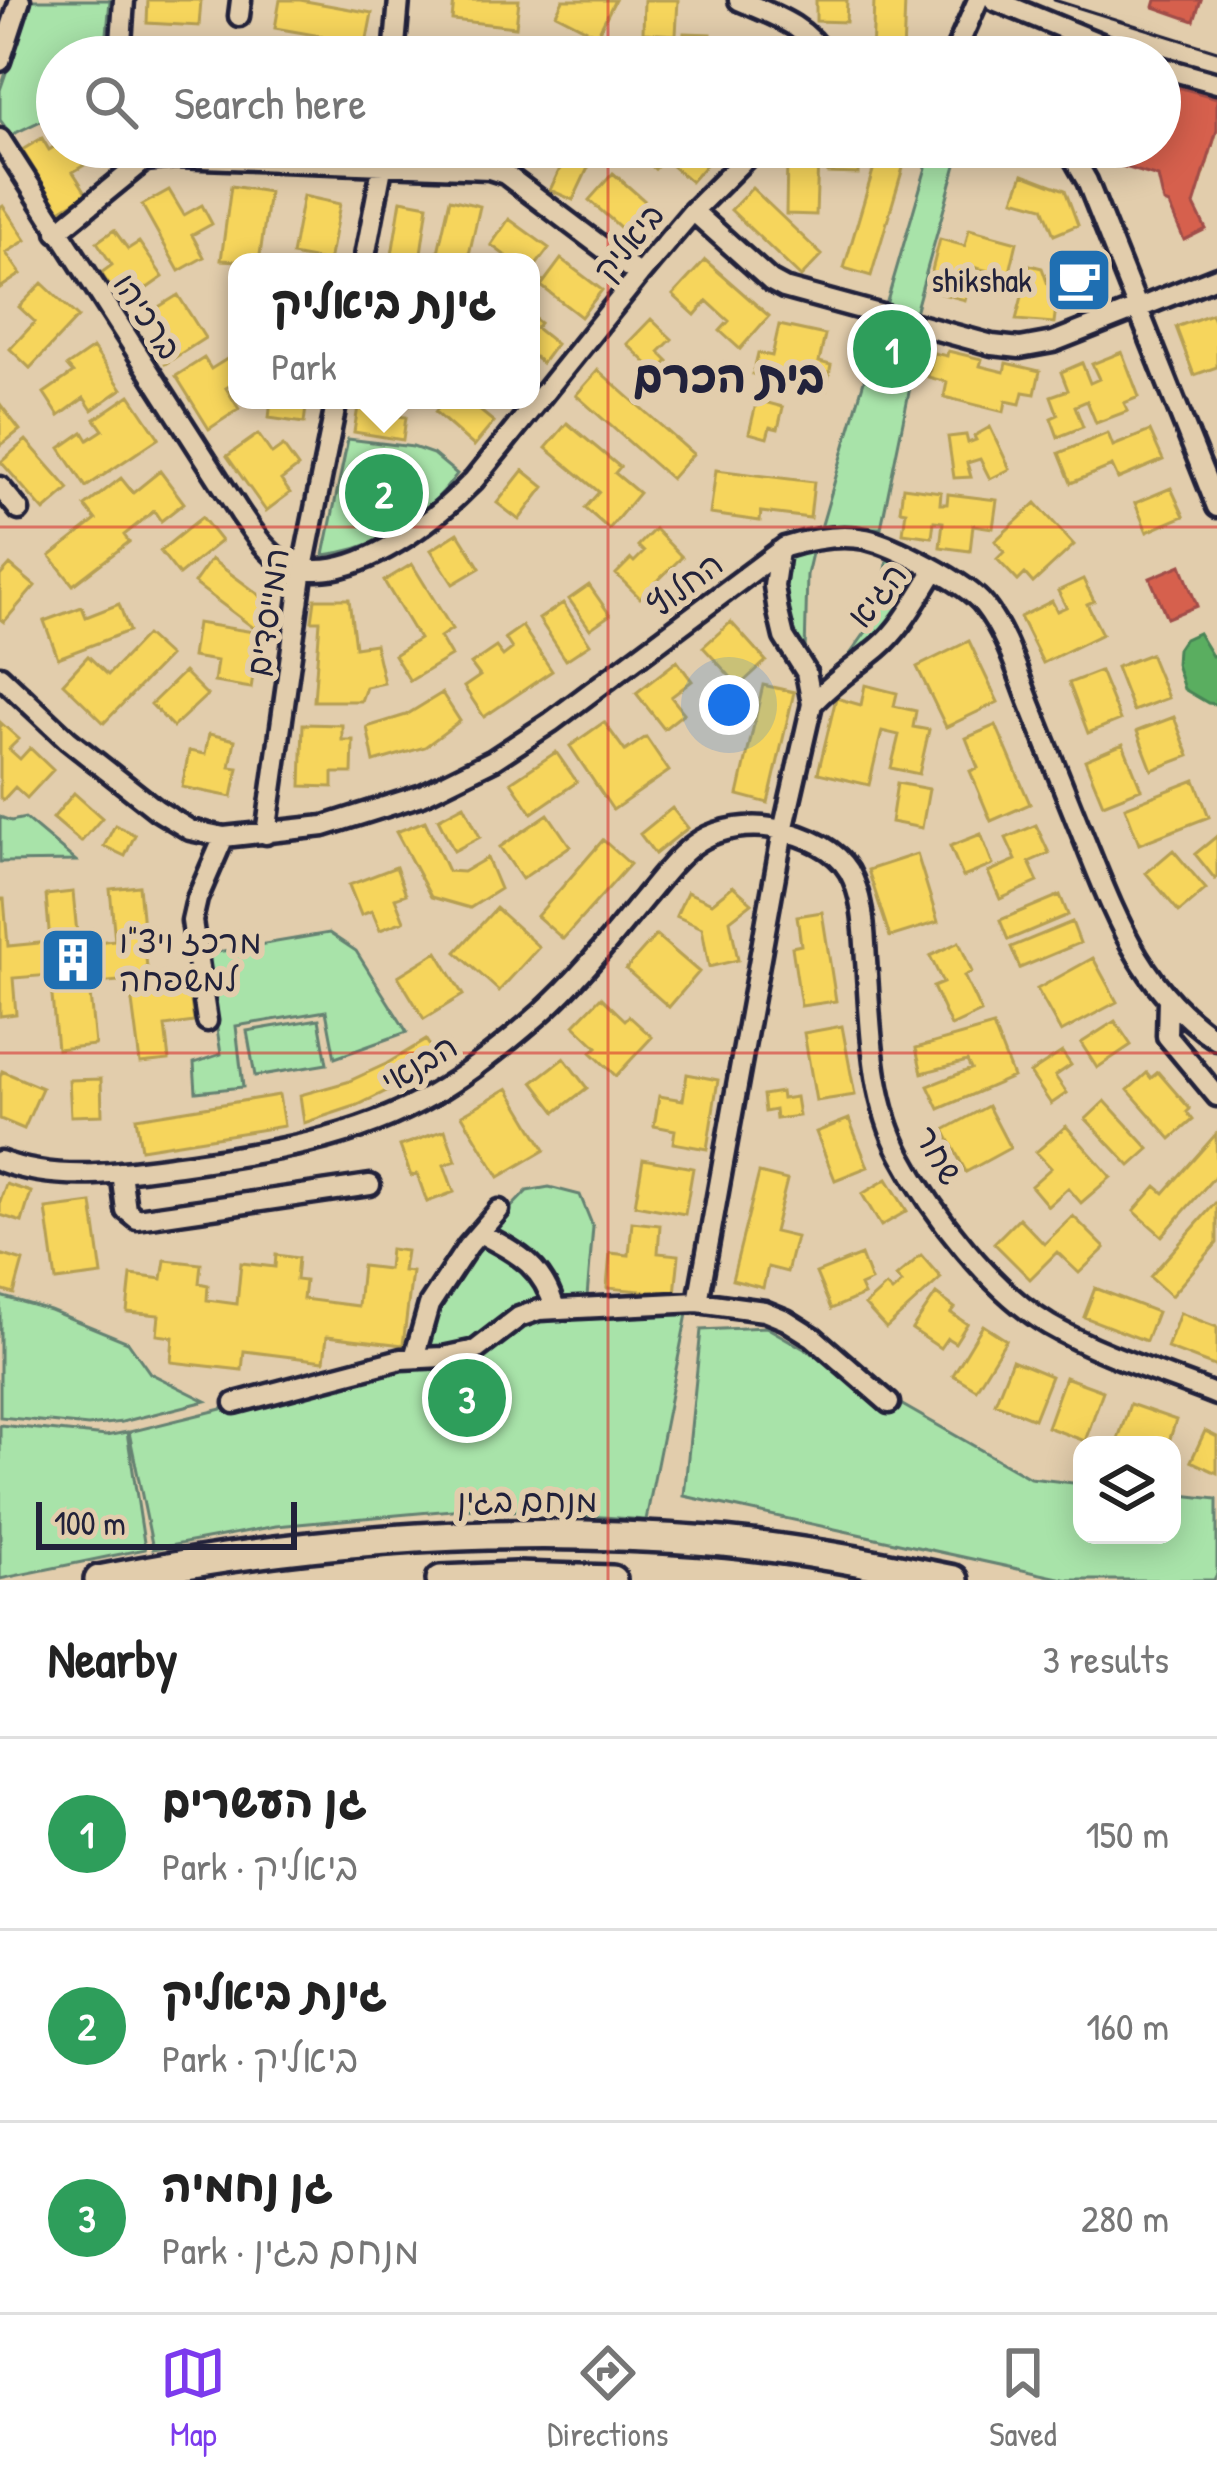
<!DOCTYPE html>
<html lang="en">
<head>
<meta charset="utf-8">
<style>
	:root { --surface:#fff; --page:#f6f6f6; --text:#222; --muted:#767676; --line:#e0e0e0; --accent:#7c3aed }
	body { margin:0; font-family:"Patrick Hand","Playpen Sans Hebrew",sans-serif; background:var(--page); color:var(--text) }
	.controls { position:absolute; right:36px; bottom:36px; display:grid; overflow:hidden; border-radius:24px; box-shadow:0 6px 30px #0003 }
	.controls button { width:108px; height:108px; display:grid; place-items:center; padding:0; border:0; border-bottom:3px solid var(--line); background:var(--surface); color:var(--text); font:60px sans-serif }
	.scale { position:absolute; left:36px; bottom:30px; width:261px; box-sizing:border-box; padding-left:12px; border:6px solid #22223b; border-top:0; font-size:33px; line-height:42px; white-space:nowrap; color:#22223b; -webkit-text-stroke:9px #e2cdac; paint-order:stroke }
	.you { position:absolute; left:729px; top:705px; width:42px; height:42px; margin:-30px; border:9px solid #fff; border-radius:50%; background:#1a73e8; box-shadow:0 0 0 18px #1a73e833 }
	.badge { display:grid; place-items:center; width:78px; height:78px; border-radius:50%; background:var(--accent); color:#fff; font-size:39px; font-weight:700 }
	.pin { position:absolute; translate:-50% -50%; border:6px solid #fff; box-shadow:0 3px 12px #0006 }
	.popup { position:absolute; left:228px; top:253px; width:312px; height:156px; box-sizing:border-box; display:grid; place-content:center; border-radius:24px; background:var(--surface); filter:drop-shadow(0 3px 9px #0005); font-size:39px; white-space:nowrap; color:var(--muted) }
	.popup b { font-size:45px; color:var(--text) }
	.popup::after { content:''; position:absolute; left:50%; top:100%; margin-left:-24px; border:24px solid transparent; border-top-color:var(--surface) }
	.list { margin:0; padding:0; list-style:none }
	h2 { display:flex; justify-content:space-between; align-items:center; height:156px; margin:0; padding:0 48px; font-size:51px }
	h2 small { font-size:39px; font-weight:400; color:var(--muted) }
	.list li { display:grid; grid-template-columns:78px 1fr auto; gap:36px; align-items:center; box-sizing:border-box; height:192px; padding:0 48px; border-top:3px solid var(--line) }
	.list b { display:block; font-size:45px; white-space:nowrap }
	.list p { margin:0; font-size:39px; white-space:nowrap; color:var(--muted) }
	.list em { font-size:39px; font-style:normal; color:var(--muted) }
	.icon { flex:none; width:66px; height:66px; fill:none; stroke:currentColor; stroke-width:2; stroke-linecap:round; stroke-linejoin:round }
	.map { position:relative; flex:none; width:1217px; height:1580px; overflow:hidden }
	.search { position:absolute; background:var(--surface); box-shadow:0 6px 30px #0003; left:36px; right:36px; top:36px; height:132px; display:flex; align-items:center; gap:30px; box-sizing:border-box; padding:0 42px; border-radius:66px; color:var(--muted); font-size:45px }
	.sheet { height:732px; background:var(--surface) }
	nav { display:flex; justify-content:space-around; align-items:center; box-sizing:border-box; height:168px; border-top:3px solid var(--line); background:var(--surface); font-size:33px; color:var(--muted) }
	nav a { display:grid; justify-items:center; gap:6px }
	nav .on { color:var(--accent) }
	.map>svg:first-child { display:block }
	.green { fill:#a8e3a9; stroke:#658272; stroke-width:3 }
	.homes { fill:#f6d55c; stroke:#b69f52; stroke-width:3 }
	.shops { fill:#d6604d; stroke:#a04d48; stroke-width:3 }
	.public { fill:#5aae61; stroke:#498456; stroke-width:3 }
	.lines { fill:none; stroke-linecap:round; stroke-linejoin:round }
	.minor-casing { stroke:#22223b; stroke-width:27 }
	.highway-casing { stroke:#22223b; stroke-width:36 }
	.minor { stroke:#e2cdac; stroke-width:18 }
	.highway { stroke:#e2cdac; stroke-width:27 }
	.tram { stroke:#22223b; stroke-width:3 }
	.grid { fill:none; stroke:#d62828; stroke-width:3; stroke-opacity:0.55 }
	.labels { text-anchor:middle; stroke-width:12; stroke-linejoin:round; paint-order:stroke }
	.street-label { font-size:33px; fill:#22223b; stroke:#e2cdac }
	.poi-label { font-size:33px; fill:#22223b; stroke:#e2cdac; text-anchor:end }
	.district-label { font-size:45px; font-weight:bold; fill:#22223b; stroke:#e2cdac }
</style>
</head>
<body>
<div class="map">
<svg width="1217" height="1580" viewBox="0 0 1217 1580">
	<rect width="100%" height="100%" fill="#e2cdac"/>
	<filter id="ink" filterUnits="userSpaceOnUse"><feTurbulence type="fractalNoise" baseFrequency=".00833" numOctaves="2"/><feDisplacementMap in="SourceGraphic" scale="24" xChannelSelector="R" yChannelSelector="G"/><feConvolveMatrix kernelMatrix="1 2 1 2 8 2 1 2 1" color-interpolation-filters="sRGB"/></filter>
	<g filter="url(#ink)">
		<path class="green" d="M31 0H110L105 57H57V113L11 135 0 120V90Z
			M932 147H961L909 334 915 363 881 528H821Z
			M348 439 413 447 433 454 457 474C424 520 381 548 324 555Z
			M813 549 807 575 805 654C785 621 776 594 787 556Z
			M888 557 921 577C897 614 884 634 846 660L875 619 882 596Z
			M0 817 11 821 25 818 76 861 0 862Z
			M329 933 356 951 407 1032 335 1058 326 1011 236 1026 243 1087 196 1092 194 1063 221 1054 205 954Z
			M319 1019 327 1064 255 1076 247 1031Z
			M549 1187 580 1195 593 1227 587 1297 536 1302 474 1342 444 1352 427 1343 433 1319 470 1250 527 1191Z
			M0 1296 50 1310 128 1342 150 1373 206 1401 122 1422 88 1426 0 1417Z
			M687 1314 646 1520 474 1508 276 1526 153 1549 129 1432 400 1365 547 1318Z
			M766 1327 1030 1478 1082 1484V1535H1172V1494L1217 1499V1574L1214 1580H1068L684 1496 701 1330Z
			M0 1425 106 1436 127 1432 145 1549 0 1579Z"/>
		<path class="homes" d="M148 0H201L199 26 147 23Z
			M280 0H300L372 13 366 44 275 28Z
			M454 0H519L516 27 452 20Z
			M563 0H615L597 35 556 14Z
			M644 0H678L676 35 643 33Z
			M816 0H847L846 22 816 21Z
			M874 0H905L903 57H872Z
			M684 33 711 34V57H683Z
			M146 40 191 46 190 57H144Z
			M764 40 793 41V57H763Z
			M1195 92 1217 98V130L1201 183 1170 174Z
			M42 138 49 150 57 145V147H83L91 161 73 172 87 194 60 210 22 150Z
			M570 147H583L595 153 573 200 550 190Z
			M631 147H699L712 158 691 182 664 159 655 169Z
			M829 147H859L858 174 828 173Z
			M880 147H894L908 151 871 276 844 268Z
			M787 157H818L816 215 786 214Z
			M613 173 663 217 639 244 589 200Z
			M1023 174 1065 190 1078 225 1054 235 1043 207 1014 199Z
			M231 186 269 192 259 262 221 260Z
			M752 188 822 255 801 277 731 210Z
			M169 190 184 215 202 205 212 224 192 235 204 257 179 271 142 205Z
			M303 196 340 204 329 262 292 255Z
			M450 199 480 206 468 259 438 252Z
			M401 200 428 205 420 260 392 255Z
			M3 206 26 240 6 253 21 274 0 288V208Z
			M509 219 549 248 531 272V262H514L491 245Z
			M969 229 1017 242 1009 276 973 267 965 300 927 290 940 239 965 246Z
			M114 230 128 249 139 242 163 277 123 305 101 273 112 265 97 242Z
			M561 259 602 290 581 317 541 286Z
			M705 260 769 316 740 349 720 331 729 321 707 301 695 315 673 295Z
			M1030 265 1042 268 1056 307 1054 323 1016 320Z
			M42 283 78 317 30 368 10 349 35 322 19 307Z
			M178 295 205 338 165 364 150 339 164 330 152 311Z
			M1211 314 1214 321 1217 320V367L1194 375 1176 327Z
			M531 316 540 323 536 328 556 344 542 363 531 354Z
			M651 319 672 339 659 352 668 361 657 373 627 344Z
			M779 325 825 335 819 362 831 365 826 390 753 374 758 353 772 356Z
			M93 348 122 389 92 410 84 398 59 416 44 393 73 373 67 366Z
			M948 351 982 359 980 366 1004 372 1006 363 1040 371 1035 394 1023 392 1020 404 1006 401 1004 412 944 397 947 382 928 377 934 353 947 356Z
			M1122 352 1139 397 1124 403 1128 411 1096 423 1087 401 1075 406 1083 427 1058 437 1051 418 1058 415 1051 396 1068 390 1061 372 1082 363 1090 383 1099 379 1092 364Z
			M230 357 237 368V381L226 388 239 409 209 429 176 376 204 358 211 369Z
			M598 370 693 454 671 479 576 395Z
			M130 395 159 438 86 487 60 448 83 432 88 440 103 430 95 419Z
			M271 400H307L304 423 269 418Z
			M373 400H399L396 416 406 417 403 440 354 432 358 407 372 409Z
			M445 400H467L494 422 474 446 435 412Z
			M757 400 783 407 778 429 770 427 767 438 749 433Z
			M0 404 20 430 0 446Z
			M567 423 620 467 615 473 639 493 609 529 585 508 599 492 546 448Z
			M990 427 1010 469 990 479 980 459 967 463 971 477 954 478 948 437 966 435 968 443 976 440 974 436Z
			M1150 431 1163 460 1118 479 1112 466 1071 483 1059 453 1108 433 1113 446Z
			M258 434 272 454 283 446 298 467 281 480 290 493 266 511 227 456Z
			M26 440 69 489 44 511 1 462Z
			M523 470 544 487 519 520 497 503Z
			M716 470 814 482 810 518 761 512 760 521 710 514Z
			M160 471 184 503 161 521 154 511 124 535 129 542 73 585 50 556 96 520 85 506 121 478 133 493Z
			M903 487 941 492 940 504H947L948 494 997 500 993 528 973 525 970 551 940 547 943 522 934 521 932 537 903 533 906 511 900 510Z
			M1171 488 1184 516 1147 532 1135 503Z
			M1036 503 1074 545 1033 583 1025 574 1018 581 997 559 1004 552 995 541Z
			M202 517 221 541 179 575 160 551Z
			M655 529 682 557 640 598 616 574 631 559 634 562 644 552 638 546Z
			M458 533 480 568 453 584 431 550Z
			M211 559 273 605 255 629 194 583Z
			M412 564 452 629 440 637 451 656 410 681 394 655 419 639 384 581Z
			M10 565 35 586 4 622 0 619V576Z
			M1083 579 1094 601 1087 604 1102 634 1043 663 1020 617 1052 601 1057 611 1066 607 1058 591Z
			M589 585 610 615 590 629 569 599Z
			M315 599H349L355 647 375 644 384 683 366 687 361 701H314L320 621H312Z
			M563 603 590 644 566 660 539 619Z
			M119 604 129 631 58 658 44 621 82 607 86 617Z
			M731 622 766 661 739 686 703 647Z
			M197 623 260 633 251 688 214 682 217 661 192 657Z
			M522 626 552 671 484 717 464 687 480 676 471 664 496 647 503 656 512 649 505 638Z
			M146 635 169 656 104 723 63 683 88 656 108 675Z
			M969 641 998 702 946 727 917 667Z
			M1150 654 1168 698 1133 711 1116 667Z
			M677 661 692 681 671 697 684 713 664 729 636 693Z
			M1100 671 1120 720 1088 733 1069 683Z
			M184 672 207 695 173 727 151 704Z
			M763 685 794 692 768 803 738 795Z
			M865 685 897 693 894 706 916 711 913 727 929 730 919 774 891 768 899 735 882 731 869 785 818 773 836 698 861 705Z
			M442 693 460 721 425 747 374 762 367 727 406 715Z
			M1174 717 1189 756 1152 770 1137 731Z
			M0 722 19 739 9 749 20 759 30 748 53 770 27 798 15 787 3 800 0 797Z
			M604 722 625 751 646 737 669 771 613 810 570 746Z
			M303 724 342 725V740H353L352 773H333V787L301 786Z
			M996 725 1030 804 991 821 970 771 978 768 966 738Z
			M209 734 235 740 230 767 238 768 232 797 182 787 189 751 205 754Z
			M1123 744 1141 789 1103 804 1085 760Z
			M556 752 577 782 532 813 511 782Z
			M1195 780 1209 817 1139 844 1125 807Z
			M897 783 929 789 922 828 891 822Z
			M74 793 102 818 81 842 53 818Z
			M464 805 480 837 454 851 438 819Z
			M672 808 688 828 655 854 640 834Z
			M548 814 570 846 522 879 500 847Z
			M425 821 448 871 463 872 487 858 500 889 470 908 431 897 396 832Z
			M115 825 135 835 125 856 104 846Z
			M1036 825 1049 853 1029 862 1038 882 1000 899 988 872 1016 860 1006 838Z
			M981 834 993 865 963 877 950 846Z
			M1217 836V877L1215 879 1195 854Z
			M603 840 630 864 563 939 537 916Z
			M1173 850 1206 889 1179 912 1146 873Z
			M917 854 938 922 890 937 868 870Z
			M396 867 406 894 395 898 404 921 380 930 372 911 361 915 349 885Z
			M139 886 148 978 89 984 95 1045 57 1049 50 975 13 978 16 1014 0 1016V899H4L8 946 50 942 46 895 73 892 78 944 115 940 110 889Z
			M733 886 752 903 730 920 738 960 709 967 702 928 676 916 687 892 712 903Z
			M1060 895 1068 915 1008 940 1000 920Z
			M496 908 539 947 499 991 456 952Z
			M822 912 836 1001 801 1006 792 947 801 945 797 916Z
			M1072 922 1080 943 1020 968 1011 947Z
			M656 935 699 972 669 1007 626 969Z
			M959 942 972 972 964 976 981 1012 951 1026 933 987 943 983 930 956Z
			M437 952 463 995 424 1019 398 976Z
			M1093 958 1117 1002 1061 1032 1037 989Z
			M189 987 194 1022 165 1026 169 1060 140 1063 131 994Z
			M601 997 625 1020 629 1016 652 1037 616 1076 591 1052 597 1047 574 1025Z
			M1115 1021 1131 1045 1097 1068 1081 1043Z
			M842 1026 855 1095 816 1101 804 1033Z
			M993 1026 1013 1077 939 1109 928 1086 971 1069 967 1061 922 1073 916 1048Z
			M426 1040 441 1064 358 1105 304 1123 300 1095 347 1082 386 1064Z
			M1062 1052 1071 1065 1055 1076 1067 1093 1051 1104 1030 1073Z
			M564 1058 587 1088 556 1112 533 1082Z
			M2 1071 42 1088 24 1129 0 1119V1077Z
			M1158 1072 1190 1109 1187 1112 1193 1120 1171 1139 1128 1090 1147 1073 1151 1078Z
			M687 1074 718 1080 707 1149 673 1143 675 1130 654 1126 659 1096 683 1100Z
			M101 1079 102 1115 71 1116 69 1080Z
			M508 1088 545 1150 499 1177 462 1115Z
			M781 1092 782 1099 796 1097 799 1116 776 1119 775 1110 765 1112 763 1095Z
			M279 1095 284 1126 141 1149 136 1118Z
			M1105 1101 1149 1149 1130 1166 1086 1119Z
			M988 1106 1010 1148 966 1172 944 1130Z
			M849 1119 868 1167 835 1180 816 1132Z
			M1066 1126 1111 1177 1081 1203 1068 1188 1048 1206 1031 1186 1051 1168 1036 1152Z
			M445 1130 456 1161 444 1165 454 1192 427 1202 417 1174 411 1176 400 1146Z
			M1216 1134 1217 1174 1162 1236 1134 1211 1156 1186 1164 1193Z
			M643 1159 693 1168 685 1214 635 1205Z
			M759 1173 787 1180 774 1232 796 1237 787 1272 768 1267 763 1288 732 1280Z
			M887 1179 907 1211 881 1226 862 1194Z
			M6 1184 31 1192 22 1222 0 1215V1201Z
			M1217 1201V1243L1171 1296 1150 1277Z
			M92 1203 102 1275 56 1281 46 1209Z
			M1073 1216 1105 1248 1079 1273 1057 1252 1030 1279 994 1243 1019 1218 1044 1244Z
			M632 1222 660 1225 658 1253 679 1255 675 1294 607 1288 610 1253 629 1255Z
			M390 1249 406 1251 403 1271 412 1272 403 1345 327 1336 324 1361 244 1351 242 1370 171 1362 173 1337 157 1335 159 1315 127 1312 131 1275 162 1279 165 1260 201 1264 199 1283 208 1285 207 1300 237 1304 241 1263 275 1267 276 1255 298 1258 296 1280 305 1281 303 1299 358 1306 362 1266 388 1269Z
			M0 1254 23 1261 14 1294 0 1290Z
			M861 1255 871 1281 860 1286 864 1295 831 1309 816 1273Z
			M921 1255 941 1278 886 1328 865 1305 886 1286 892 1292 902 1283 896 1277Z
			M1095 1288 1157 1312 1146 1341 1084 1317Z
			M936 1294 955 1308 951 1313 967 1324 955 1343 947 1338 940 1348 912 1329Z
			M1180 1313 1217 1327V1367L1167 1348Z
			M983 1325 1006 1340 976 1389 953 1375Z
			M1012 1360 1051 1376 1034 1419 995 1403Z
			M1065 1377 1103 1391 1085 1441 1047 1427Z
			M1130 1404 1176 1420 1168 1445 1148 1440 1147 1445H1116Z
			M1205 1431 1217 1437V1473L1191 1461Z"/>
		<path class="shops" d="M1156 0H1201L1194 21 1154 7Z
			M1160 82 1217 98V130L1194 205 1206 229 1184 240 1169 205 1164 203 1158 177 1085 155 1087 147H1160Z
			M1088 253 1102 295 1082 302 1076 283 1063 288 1055 264Z
			M1181 565 1197 606 1167 618 1150 578Z"/>
		<path class="public" d="M1198 633 1212 656 1217 655V704L1208 703 1184 689 1176 664 1177 649 1183 640Z"/>
		<g class="lines">
			<g class="minor-casing">
				<path id="minor" d="M739 0C770 14 807 25 824 57
					M994 0 1133 57
					M239 16 241 0
					M120 57 124 0
					M394 57 399 0
					M953 57 978 0
					M0 61 20 0
					M1160 67 1217 83
					M0 139 240 513C252 530 265 552 284 562 345 594 435 520 474 480L639 275 693 211 757 147
					M1062 147 1072 155 1087 181 1217 507
					M693 211 771 281 784 288 992 345 1020 348 1053 342 1217 277
					M57 232 145 160 176 157 489 169 505 174 639 275
					M364 262 386 147
					M0 487 19 510
					M779 551 774 586 778 612 784 637 806 672 812 704C832 682 855 667 878 648 902 628 918 596 935 570
					M0 676 68 740 157 810 190 830 224 837 324 826 422 795 493 760 551 722 785 547C811 539 839 534 866 539 893 545 967 583 984 605 1006 633 1017 671 1030 704 1048 749 1066 794 1084 839 1116 918 1142 991 1217 1040
					M266 834 303 568 337 400
					M1168 999 1167 1036 1217 1096
					M207 1021 192 921 197 899 224 837
					M0 1161C58 1183 119 1173 179 1165 266 1153 355 1140 432 1095 471 1072 507 1043 541 1013 579 979 611 938 644 898 661 878 678 854 701 840 721 828 750 824 772 828 800 834 834 846 849 871 864 898 864 930 866 960 871 1025 870 1097 901 1155 932 1214 992 1291 1049 1325 1101 1355 1161 1373 1217 1395
					M121 1172 126 1210 137 1219 370 1185
					M480 1233C517 1253 543 1265 555 1309
					M698 1302 783 831 812 704
					M414 1358 429 1305 468 1246 499 1210
					M235 1403 401 1359 443 1357 476 1350 519 1317 539 1310 698 1302 764 1311 786 1320 813 1337 889 1403"/>
			</g>
			<g class="highway-casing">
				<path id="highway" d="M99 1580C299 1539 506 1525 710 1541 789 1547 876 1564 954 1580
					M441 1580 516 1577 612 1580"/>
			</g>
			<use href="#minor" class="minor"/>
			<use href="#highway" class="highway"/>
			<path class="tram" d="M1054 0 1217 51"/>
		</g>
	</g>
	<path class="grid" d="M608 0V57M608 147V1580M0 527H1217M0 1053H1217"/>
	<defs>
		<g id="cafe-square" transform="scale(3.45)"><rect x="-9" y="-9" width="18" height="18" rx="4" fill="#1f6fb2" stroke="#e2cdac"/><path d="M-5.5-4.5H6V0H3Q3 3.5 0 3.5H-2.5Q-5.5 3.5-5.5 0ZM3-3.2v2h1.7v-2ZM-6 4.5H4V6H-6Z" fill="#fff"/></g>
		<g id="building-square" transform="scale(3.45)"><rect x="-9" y="-9" width="18" height="18" rx="4" fill="#1f6fb2" stroke="#e2cdac"/><path d="M-4-6H4V6H1V3H-1V6H-4ZM-2.5-4.3h1.7v1.8h-1.7ZM.8-4.3h1.7v1.8H.8ZM-2.5-1h1.7V.8h-1.7ZM.8-1h1.7V.8H.8Z" fill="#fff"/></g>
	</defs>
	<g fill-rule="evenodd">
		<use href="#cafe-square" x="1079" y="280"/>
		<use href="#building-square" x="73" y="960"/>
	</g>
	<g class="labels">
		<g class="street-label">
			<text transform="translate(628 242) rotate(-50)" y="12">ביאליק</text>
			<text transform="translate(148 316) rotate(57)" y="12">ברכיהו</text>
			<text transform="translate(685 584) rotate(-37)" y="12">החלוץ</text>
			<text transform="translate(877 595) rotate(-52)" y="12">הגיא</text>
			<text transform="translate(267 612) rotate(-81)" y="12">המייסדים</text>
			<text transform="translate(419 1063) rotate(-31)" y="12">הבנאי</text>
			<text transform="translate(939 1155) rotate(60)" y="12">שחר</text>
			<text x="527" y="1512">מנחם בגין</text>
		</g>
		<g class="poi-label">
			<text x="1032" y="292">shikshak</text>
			<text x="119" y="953" text-anchor="start">מרכז ויצ"ו<tspan x="119" dy="38">למשפחה</tspan></text>
		</g>
		<g class="district-label">
			<text x="729" y="392">בית הכרם</text>
		</g>
	</g>
</svg>
<div class="controls">
<button><svg class="icon" aria-label="layers" viewBox="0 0 24 24"><path d="M12 4l9 5-9 5-9-5zM3 14l9 5 9-5"/></svg></button>
</div>
<div class="scale">100 m</div>
<div class="you"></div>
<div class="pin badge" style="left:892px;top:349px;background:#2e9e5b">1</div>
<div class="pin badge" style="left:384px;top:493px;background:#2e9e5b">2</div>
<div class="popup"><b>גינת ביאליק</b>Park</div>
<div class="pin badge" style="left:467px;top:1398px;background:#2e9e5b">3</div>
<div class="search"><svg class="icon" aria-label="search" viewBox="0 0 24 24"><circle cx="10" cy="10" r="6"/><path d="M15 15l6 6"/></svg>Search here</div>
</div>
<section class="sheet">
<h2>Nearby<small>3 results</small></h2>
<ul class="list">
<li><span class="badge" style="background:#2e9e5b">1</span><div><b>גן העשרים</b><p>Park · ביאליק</p></div><em>150 m</em></li>
<li><span class="badge" style="background:#2e9e5b">2</span><div><b>גינת ביאליק</b><p>Park · ביאליק</p></div><em>160 m</em></li>
<li><span class="badge" style="background:#2e9e5b">3</span><div><b>גן נחמיה</b><p>Park · מנחם בגין</p></div><em>280 m</em></li>
</ul>
</section>
<nav>
<a class="on"><svg class="icon" aria-label="map" viewBox="0 0 24 24"><path d="M3 6l6-2 6 2 6-2v14l-6 2-6-2-6 2zM9 4v14M15 6v14"/></svg>Map</a>
<a><svg class="icon" aria-label="directions" viewBox="0 0 24 24"><path d="M12 3l9 9-9 9-9-9zM9 14v-3h6M13 9l2 2-2 2"/></svg>Directions</a>
<a><svg class="icon" aria-label="saved" viewBox="0 0 24 24"><path d="M7 4h10v16l-5-4-5 4z"/></svg>Saved</a>
</nav>
</body>
</html>
